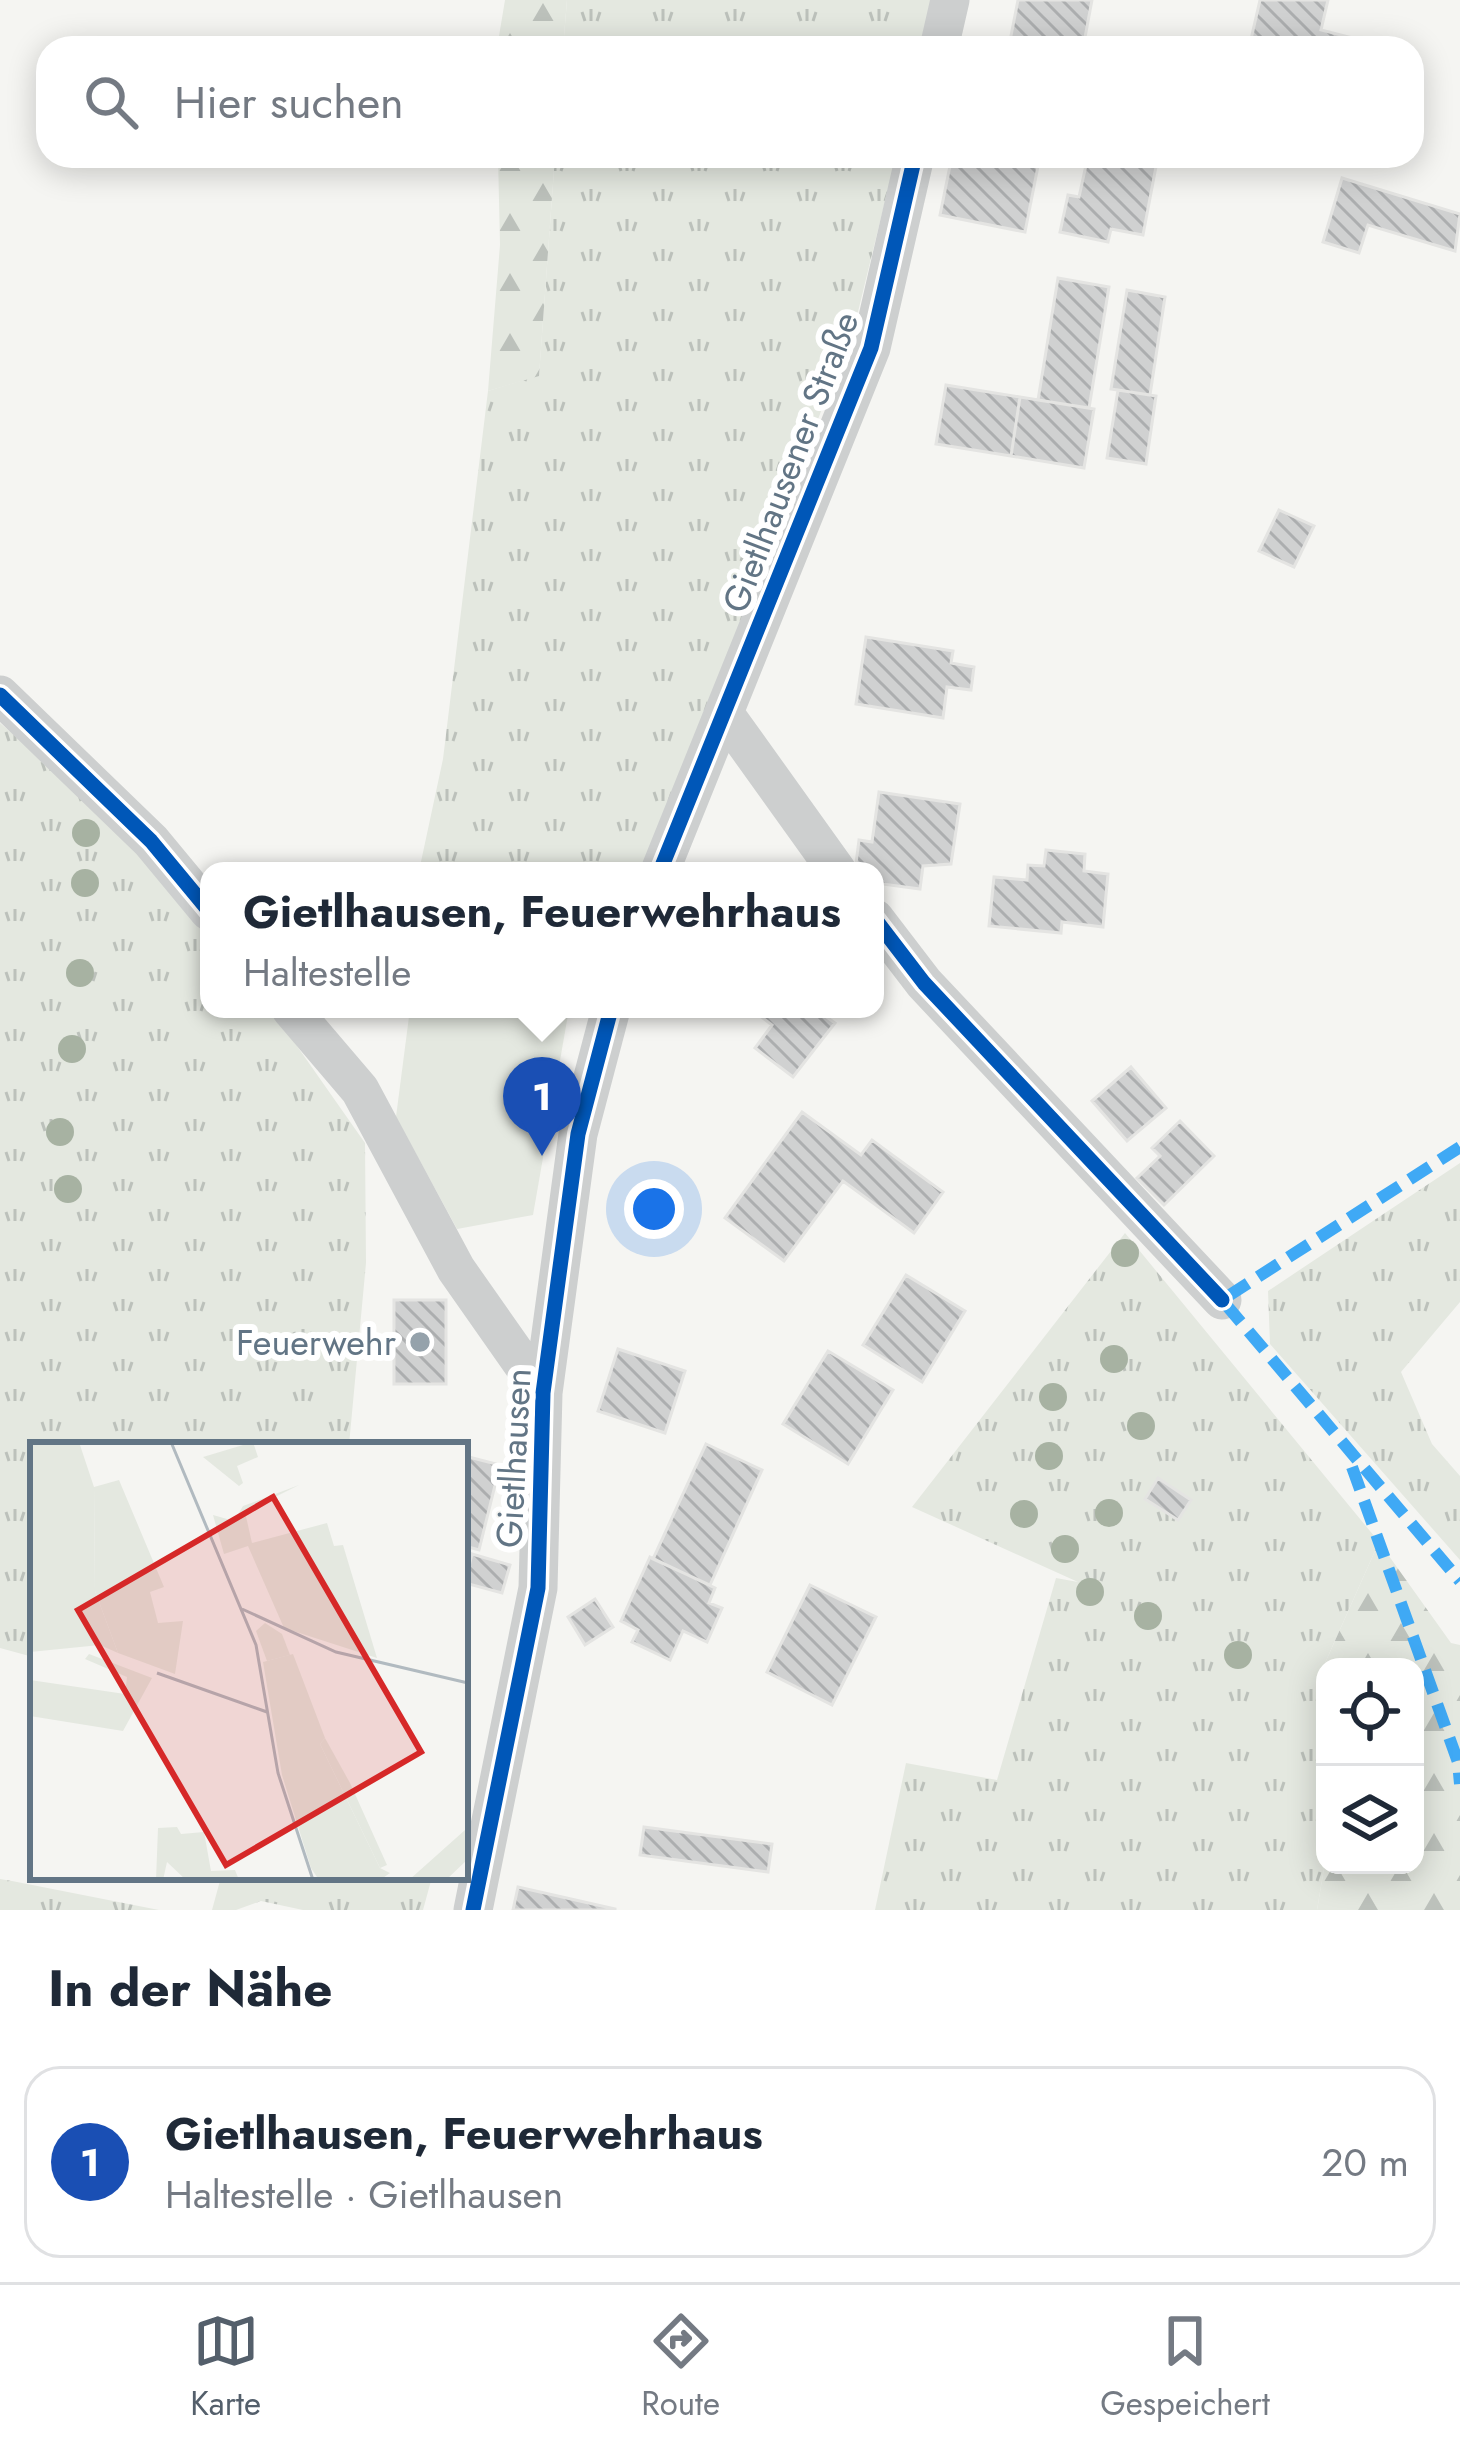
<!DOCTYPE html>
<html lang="de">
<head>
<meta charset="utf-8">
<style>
	:root { --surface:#fff; --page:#f6f6f7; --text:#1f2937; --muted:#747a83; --line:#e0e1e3; --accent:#545f6b }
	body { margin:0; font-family:Jost,sans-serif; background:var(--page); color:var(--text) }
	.controls { position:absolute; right:36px; bottom:36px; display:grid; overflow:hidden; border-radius:24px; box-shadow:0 6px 30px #0003 }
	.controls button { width:108px; height:108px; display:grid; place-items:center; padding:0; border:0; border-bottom:3px solid var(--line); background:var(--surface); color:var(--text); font:60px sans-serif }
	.you { position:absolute; left:654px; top:1209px; width:42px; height:42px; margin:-30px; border:9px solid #fff; border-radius:50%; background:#1a73e8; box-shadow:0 0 0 18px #1a73e833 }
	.badge { display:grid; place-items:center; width:78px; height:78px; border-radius:50%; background:var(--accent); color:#fff; font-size:39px; font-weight:700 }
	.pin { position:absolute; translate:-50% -99px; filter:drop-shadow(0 3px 6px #0008) }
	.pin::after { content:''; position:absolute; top:63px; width:42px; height:36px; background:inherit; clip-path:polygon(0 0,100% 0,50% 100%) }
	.popup { position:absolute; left:200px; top:862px; width:684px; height:156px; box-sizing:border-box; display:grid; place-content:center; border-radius:24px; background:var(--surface); filter:drop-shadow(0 3px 9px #0005); font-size:39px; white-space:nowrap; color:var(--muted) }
	.popup b { font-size:45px; color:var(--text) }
	.popup::after { content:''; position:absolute; left:50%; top:100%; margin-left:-24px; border:24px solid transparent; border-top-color:var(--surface) }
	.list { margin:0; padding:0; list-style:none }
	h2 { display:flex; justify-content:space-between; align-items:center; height:156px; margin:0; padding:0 48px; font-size:51px }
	h2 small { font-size:39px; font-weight:400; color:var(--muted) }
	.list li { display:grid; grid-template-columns:78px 1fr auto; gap:36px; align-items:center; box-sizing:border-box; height:192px; margin:0 24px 24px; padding:0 24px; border:3px solid var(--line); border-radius:36px }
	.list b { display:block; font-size:45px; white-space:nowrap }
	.list p { margin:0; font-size:39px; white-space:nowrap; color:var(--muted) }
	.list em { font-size:39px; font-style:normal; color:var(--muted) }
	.icon { flex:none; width:66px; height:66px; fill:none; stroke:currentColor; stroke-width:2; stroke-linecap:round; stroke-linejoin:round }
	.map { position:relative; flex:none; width:1460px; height:1910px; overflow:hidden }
	.search { position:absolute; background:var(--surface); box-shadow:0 6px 30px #0003; left:36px; right:36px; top:36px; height:132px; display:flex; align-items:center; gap:30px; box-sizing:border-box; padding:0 42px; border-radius:36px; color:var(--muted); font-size:45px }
	.sheet { height:372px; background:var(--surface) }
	nav { display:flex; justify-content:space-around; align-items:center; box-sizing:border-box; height:168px; border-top:3px solid var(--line); background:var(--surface); font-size:33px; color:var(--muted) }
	nav a { display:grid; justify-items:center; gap:6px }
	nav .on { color:var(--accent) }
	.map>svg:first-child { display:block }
	.grass { fill:url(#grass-tufts) }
	.forest { fill:url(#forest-firs) }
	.park { fill:#e4e8e0 }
	.building { fill:url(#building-back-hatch); stroke:#e4e4e2; stroke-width:3 }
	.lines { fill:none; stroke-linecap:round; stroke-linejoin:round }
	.minor { stroke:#cdcfcf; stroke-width:39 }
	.quiet { stroke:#3fa9f5; stroke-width:12; stroke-dasharray:24 12; stroke-linecap:butt }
	.cycleway-casing { stroke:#fff; stroke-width:22 }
	.cycleway { stroke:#0057b8; stroke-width:15 }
	.tree { fill:#a7b2a2 }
	.poi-dot { fill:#95a2ab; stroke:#fff; stroke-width:4.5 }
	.labels { text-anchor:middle; stroke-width:12; stroke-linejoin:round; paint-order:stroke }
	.street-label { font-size:36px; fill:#627585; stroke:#fff }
	.poi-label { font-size:36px; fill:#627585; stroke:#fff; text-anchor:end }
	.inset-road { fill:none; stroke:#b1bac0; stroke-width:3 }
	.view { fill:#d62828; fill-opacity:0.15; stroke:#d62828; stroke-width:6 }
	.inset-edge { fill:none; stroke:#627585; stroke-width:6 }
</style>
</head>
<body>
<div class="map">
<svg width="1460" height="1910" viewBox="0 0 1460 1910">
	<defs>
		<pattern id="grass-tufts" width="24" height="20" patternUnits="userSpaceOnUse" patternTransform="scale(3)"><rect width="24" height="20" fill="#e4e8e0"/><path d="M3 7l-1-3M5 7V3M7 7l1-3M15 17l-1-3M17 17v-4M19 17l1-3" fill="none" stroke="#bcc1bb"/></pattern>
		<pattern id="forest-firs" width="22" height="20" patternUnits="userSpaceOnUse" patternTransform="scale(3)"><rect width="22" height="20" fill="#e4e8e0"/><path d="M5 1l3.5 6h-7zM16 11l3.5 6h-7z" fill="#bcc1bb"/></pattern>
		<pattern id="building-back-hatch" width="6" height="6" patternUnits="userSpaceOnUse" patternTransform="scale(3)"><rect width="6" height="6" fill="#d0d1d1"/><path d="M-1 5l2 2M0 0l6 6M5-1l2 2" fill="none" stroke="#acaeaf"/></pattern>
	</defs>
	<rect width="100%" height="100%" fill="#f5f5f2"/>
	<path class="grass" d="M567 0H933L922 48H563Z
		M555 156H896L856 320 645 871H419L443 759 488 391 539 375Z
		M0 723 70 783 209 929V1009H271L365 1143 366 1263 349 1445H33V1657L0 1648Z
		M1460 1163V1302L1401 1372 1432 1444 1460 1476V1560L1270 1344 1268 1291Z
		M1125 1233 1379 1542 1317 1681 1325 1862 1317 1910H875L906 1763 997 1780 1056 1578 1078 1582 912 1507Z
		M221 1877H432L423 1910H303L261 1901 236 1910H212Z
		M0 1879 12 1881 159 1910H0Z"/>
	<path class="forest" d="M505 0H567L563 48H497Z
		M498 156H555L539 376 488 391 500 245Z
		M1379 1542 1451 1643 1460 1645V1910H1317L1325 1862 1415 1865V1667H1325V1820L1317 1681Z"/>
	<path class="park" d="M410 1009H569L533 1215 457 1229 396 1117Z"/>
	<path class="building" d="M1018 0H1092L1083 48 1009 46Z
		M1260 0H1328L1321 30 1353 38 1351 48H1249Z
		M952 156H1040L1025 232 940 215Z
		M1088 156H1158L1143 235 1111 229 1108 242 1060 232 1068 195 1079 197Z
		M1342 178 1460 214 1455 251 1368 225 1359 253 1323 242Z
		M1058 278 1109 287 1089 408 1038 400Z
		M1127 290 1165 297 1150 395 1111 389Z
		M946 385 1020 397 1011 456 936 444Z
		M1118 390 1156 396 1146 464 1107 458Z
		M1020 397 1094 409 1084 468 1011 456Z
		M1279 510 1314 526 1294 567 1259 551Z
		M866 637 953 651 951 663 974 667 971 690 947 687 943 718 856 704Z
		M879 792 960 804 951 864 923 866 920 889 875 883V871H855L859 840 872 842Z
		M1046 850 1085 854 1084 871 1108 874 1103 927 1062 922 1061 933 989 926 994 877 1027 880 1028 865 1044 866Z
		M751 1009H824L821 1013 835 1023 793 1077 755 1048 772 1025Z
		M1131 1067 1166 1108 1127 1141 1092 1101Z
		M802 1112 861 1155 872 1140 943 1192 914 1233 843 1181 784 1261 725 1218Z
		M1180 1121 1214 1156 1164 1205 1137 1178 1160 1156 1152 1148Z
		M906 1275 965 1311 922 1382 863 1345Z
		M394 1300H446V1384H394Z
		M618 1349 685 1371 665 1433 598 1411Z
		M828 1351 893 1390 848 1464 783 1424Z
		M706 1444 762 1470 710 1585 653 1559Z
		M465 1456 500 1465 479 1550 465 1546Z
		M1158 1478 1191 1500 1178 1520 1145 1499Z
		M472 1554 510 1565 502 1593 465 1583Z
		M650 1557 715 1588 709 1603 722 1608 707 1642 683 1631 670 1660 632 1642 638 1630 621 1621Z
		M810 1585 876 1617 832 1705 767 1672Z
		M595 1599 613 1627 585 1645 568 1617Z
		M644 1827 772 1844 768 1872 640 1855Z
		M518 1887 615 1909V1910H513Z"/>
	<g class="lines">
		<path class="minor" d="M939 48 950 0
			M0 695 151 841 209 911
			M726 716 837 871
			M660 871 871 348 915 156
			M875 919 924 983 1222 1300
			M291 1009 360 1090 456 1269 543 1393
			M473 1910 538 1588 543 1393 578 1134 611 1009"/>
		<path class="quiet" d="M1460 1147 1222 1300 1460 1581
			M1352 1467 1458 1762 1460 1784"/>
		<g class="cycleway-casing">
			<path id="cycleway" d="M0 695 151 841 209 911
				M660 871 871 348 915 156
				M875 919 924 983 1222 1300
				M473 1910 538 1588 543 1393 578 1134 611 1009"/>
		</g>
		<use href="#cycleway" class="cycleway"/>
	</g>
	<g class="tree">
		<circle cx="86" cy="833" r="14"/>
		<circle cx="85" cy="883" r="14"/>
		<circle cx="80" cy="973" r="14"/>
		<circle cx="72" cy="1049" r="14"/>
		<circle cx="60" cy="1132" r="14"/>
		<circle cx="68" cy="1189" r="14"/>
		<circle cx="1125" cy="1253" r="14"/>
		<circle cx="1114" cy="1359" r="14"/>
		<circle cx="1053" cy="1397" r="14"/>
		<circle cx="1141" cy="1426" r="14"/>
		<circle cx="1049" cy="1456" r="14"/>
		<circle cx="1109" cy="1513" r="14"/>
		<circle cx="1024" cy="1514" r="14"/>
		<circle cx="1065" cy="1549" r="14"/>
		<circle cx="1090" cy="1592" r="14"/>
		<circle cx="1148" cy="1616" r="14"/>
		<circle cx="1238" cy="1655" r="14"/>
	</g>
	<circle class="poi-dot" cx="420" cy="1342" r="12"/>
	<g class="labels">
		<g class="street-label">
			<text transform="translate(790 462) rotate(-69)" y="13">Gietlhausener Straße</text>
			<text transform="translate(513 1458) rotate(-87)" y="13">Gietlhausen</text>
		</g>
		<g class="poi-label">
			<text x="396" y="1355">Feuerwehr</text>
		</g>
	</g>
	<g transform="translate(30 1442)">
		<rect width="438" height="438" fill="#f5f5f2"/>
		<path d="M223 0 228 15 207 24 213 41 209 44 173 15ZM89 38 134 145 120 150 128 181 153 179 145 232 88 211 65 149 64 45ZM269 43 215 70 222 101 297 81 304 104 313 103 347 216 254 186 218 104 194 112 183 73 204 79 213 64ZM59 212 122 236 93 289 0 274V238L95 252 97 235 55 217ZM263 212 295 296 290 302 350 426 360 431 350 438H289L281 426 252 333 233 220ZM435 388 438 417 416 438H379Z" fill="#e4e8e0"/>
		<path d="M0 0H49L64 45 65 149 88 211 70 203 0 210ZM295 296 320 341 357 423 350 426 290 302ZM147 385 151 392 174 390 181 429 205 428 209 438H156L137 420 133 438H126L128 386Z" fill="#e4e8e0"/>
		<path d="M235 181 252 192 260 213 237 219 226 189Z" fill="#e4e8e0"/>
		<path class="inset-road" d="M141 0 226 203 248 331 283 438M212 167 306 210 438 241M127 231 237 270"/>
		<path class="view" d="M243 55 391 310 196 423 48 168Z"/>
		<rect width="438" height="438" class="inset-edge"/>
	</g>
</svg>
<div class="controls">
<button><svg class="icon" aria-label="locate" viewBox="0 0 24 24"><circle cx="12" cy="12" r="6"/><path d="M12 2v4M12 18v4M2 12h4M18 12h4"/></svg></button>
<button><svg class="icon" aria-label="layers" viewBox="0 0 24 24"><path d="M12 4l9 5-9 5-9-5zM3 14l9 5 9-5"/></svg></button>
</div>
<div class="you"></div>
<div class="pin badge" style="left:542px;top:1156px;background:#1a4fb4">1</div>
<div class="popup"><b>Gietlhausen, Feuerwehrhaus</b>Haltestelle</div>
<div class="search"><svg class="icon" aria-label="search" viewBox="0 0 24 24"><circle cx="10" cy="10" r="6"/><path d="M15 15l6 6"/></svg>Hier suchen</div>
</div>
<section class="sheet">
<h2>In der Nähe<small></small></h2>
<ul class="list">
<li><span class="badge" style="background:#1a4fb4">1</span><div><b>Gietlhausen, Feuerwehrhaus</b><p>Haltestelle · Gietlhausen</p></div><em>20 m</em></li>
</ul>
</section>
<nav>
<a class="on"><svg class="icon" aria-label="map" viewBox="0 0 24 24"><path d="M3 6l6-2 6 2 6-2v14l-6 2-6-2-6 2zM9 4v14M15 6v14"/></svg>Karte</a>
<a><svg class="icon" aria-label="directions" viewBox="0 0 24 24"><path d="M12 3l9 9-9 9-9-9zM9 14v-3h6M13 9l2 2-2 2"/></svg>Route</a>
<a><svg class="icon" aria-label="saved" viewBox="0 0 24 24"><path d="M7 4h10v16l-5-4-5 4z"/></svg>Gespeichert</a>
</nav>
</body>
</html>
